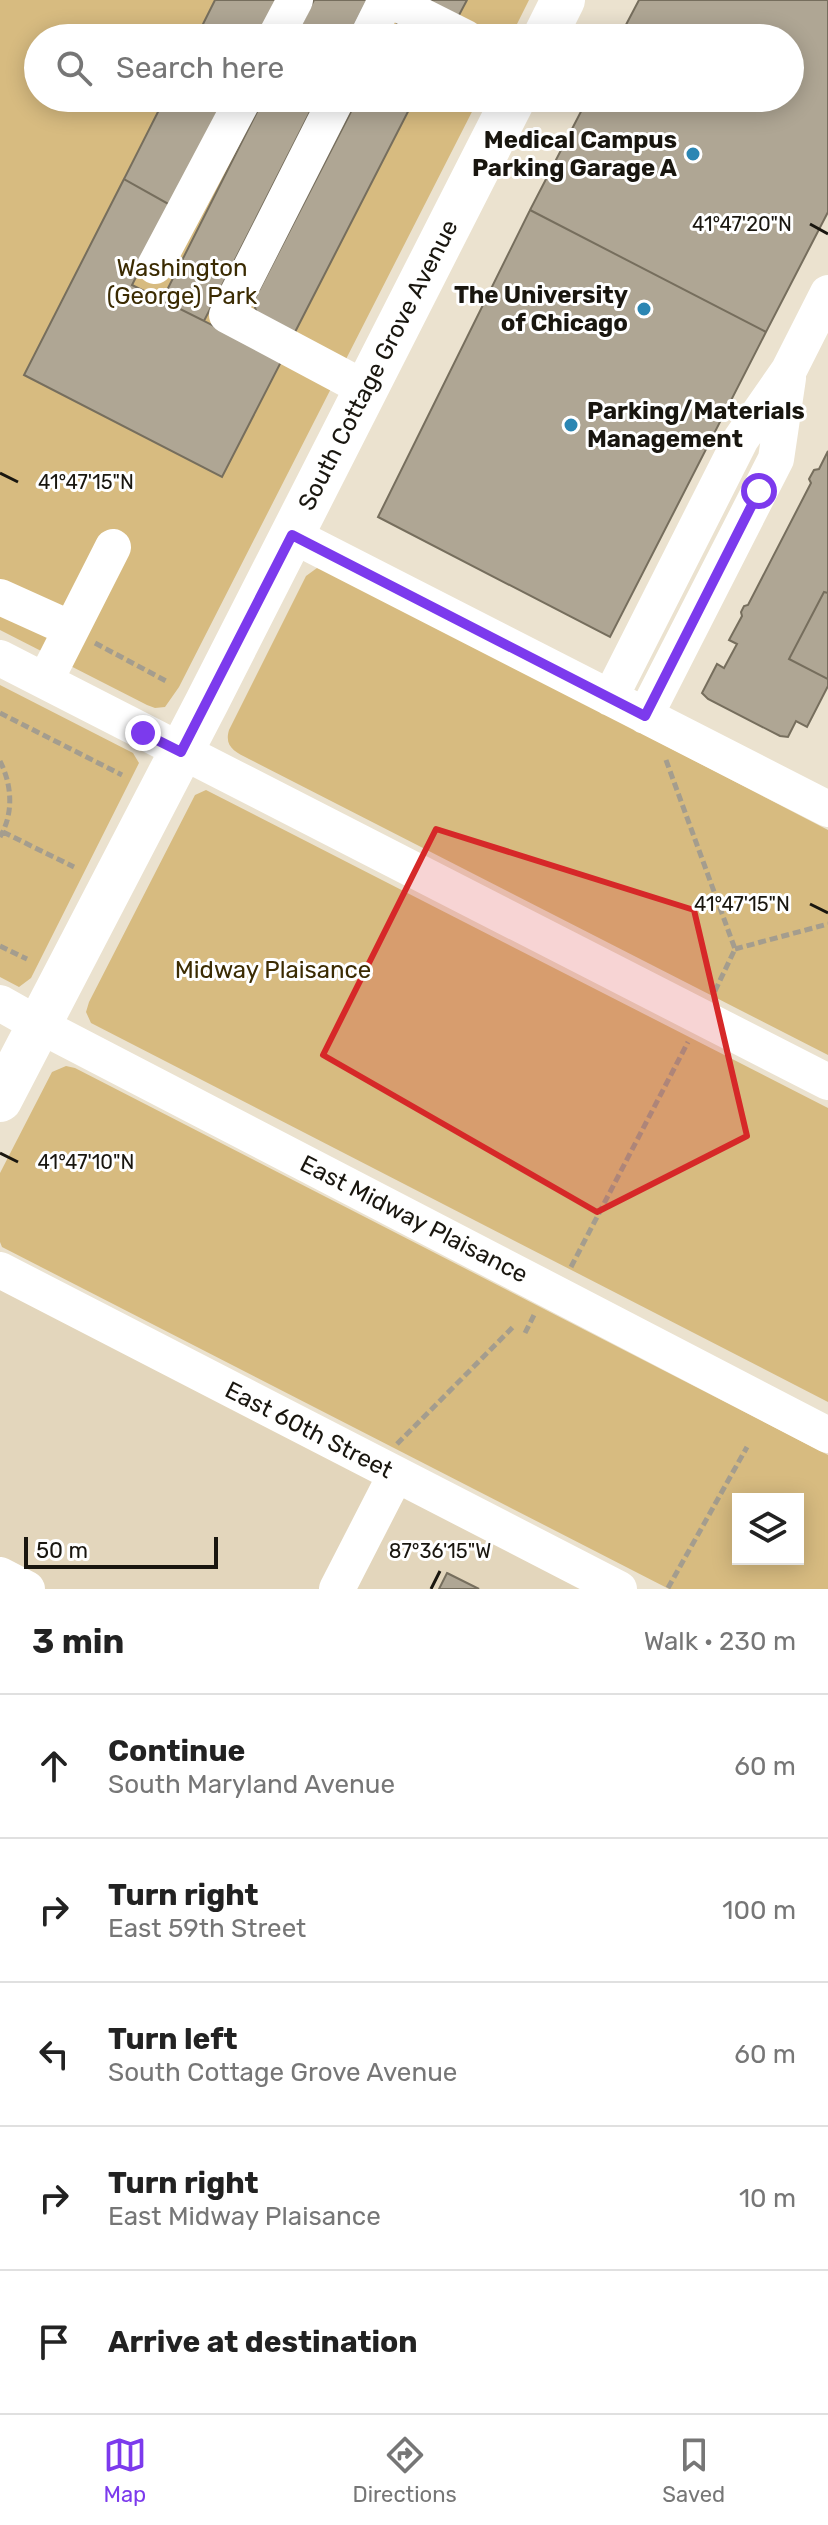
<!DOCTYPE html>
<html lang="en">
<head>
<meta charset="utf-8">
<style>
	:root { --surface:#fff; --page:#f2f2f2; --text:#222; --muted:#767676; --line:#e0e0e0; --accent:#7c3aed }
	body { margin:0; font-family:Rubik,sans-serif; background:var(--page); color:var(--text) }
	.controls { position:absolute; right:24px; bottom:24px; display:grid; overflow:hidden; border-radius:0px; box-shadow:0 4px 20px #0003 }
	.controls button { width:72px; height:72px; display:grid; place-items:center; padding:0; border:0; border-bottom:2px solid var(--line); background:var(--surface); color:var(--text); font:40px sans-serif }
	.scale { position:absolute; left:24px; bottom:20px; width:194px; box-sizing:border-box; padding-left:8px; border:4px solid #19160f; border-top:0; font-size:22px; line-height:28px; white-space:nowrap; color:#19160f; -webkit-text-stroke:6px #fff; paint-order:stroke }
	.stop { position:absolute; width:24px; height:24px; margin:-18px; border:6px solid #7c3aed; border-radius:50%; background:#fff }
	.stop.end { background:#7c3aed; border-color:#fff; box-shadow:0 2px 8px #0008 }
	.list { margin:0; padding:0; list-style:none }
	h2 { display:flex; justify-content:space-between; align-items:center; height:104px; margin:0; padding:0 32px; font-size:34px }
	h2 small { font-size:26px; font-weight:400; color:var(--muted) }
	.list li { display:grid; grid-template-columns:52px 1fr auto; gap:24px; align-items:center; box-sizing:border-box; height:144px; padding:0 32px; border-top:2px solid var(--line) }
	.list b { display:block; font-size:30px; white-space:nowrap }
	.list p { margin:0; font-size:26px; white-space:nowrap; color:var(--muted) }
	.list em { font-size:26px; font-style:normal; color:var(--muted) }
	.icon { flex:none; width:44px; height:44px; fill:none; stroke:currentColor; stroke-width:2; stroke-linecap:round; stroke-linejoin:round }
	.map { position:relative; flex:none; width:828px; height:1589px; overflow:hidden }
	.search { position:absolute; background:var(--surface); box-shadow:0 4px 20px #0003; left:24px; right:24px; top:24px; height:88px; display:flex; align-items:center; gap:20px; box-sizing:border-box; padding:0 28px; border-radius:44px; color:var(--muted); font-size:30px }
	.sheet { height:824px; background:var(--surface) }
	nav { display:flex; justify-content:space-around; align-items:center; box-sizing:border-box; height:112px; border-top:2px solid var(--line); background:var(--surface); font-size:22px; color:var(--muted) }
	nav a { display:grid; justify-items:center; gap:4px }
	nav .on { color:var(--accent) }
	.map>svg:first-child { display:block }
	.built { fill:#e3d6bc }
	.green { fill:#d7bb80; fill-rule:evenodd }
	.building { fill:#afa694; stroke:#766e5d; stroke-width:2 }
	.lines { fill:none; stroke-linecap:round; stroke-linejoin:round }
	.path { stroke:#a49d8e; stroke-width:5; stroke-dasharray:8 4; stroke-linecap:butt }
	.minor { stroke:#fff; stroke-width:36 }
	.major { stroke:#fff; stroke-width:44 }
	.route { stroke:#7c3aed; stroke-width:10 }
	.marked { fill:#d62828; fill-opacity:0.2; stroke:#d62828; stroke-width:6; stroke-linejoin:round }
	.ticks { fill:none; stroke:#19160f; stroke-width:3 }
	.poi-dot { fill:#2b86b3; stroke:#fff; stroke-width:3 }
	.labels { text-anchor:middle; stroke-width:6; stroke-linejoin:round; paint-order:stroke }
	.poi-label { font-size:24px; font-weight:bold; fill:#19160f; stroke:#fff; text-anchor:end }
	.park-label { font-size:24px; fill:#3b2b02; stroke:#fff }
	.street-label { font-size:24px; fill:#19160f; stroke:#fff }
	.ticks-label { font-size:20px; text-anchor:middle; fill:#19160f; stroke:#fff; stroke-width:6; stroke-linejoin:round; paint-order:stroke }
</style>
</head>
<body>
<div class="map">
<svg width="828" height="1589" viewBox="0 0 828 1589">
	<rect width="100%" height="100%" fill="#ebe2cf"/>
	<path class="built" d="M0 1289 582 1589H27L0 1575Z"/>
	<path class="green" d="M0 0H529L510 38H38V98H479L179 687 165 707 155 708 147 705 0 630Z
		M317 568 329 571 828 830V1055L249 759C235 752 224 747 229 730L306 576Z
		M0 685 133 753 139 763 31 978 19 987 0 977Z
		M206 790 828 1108V1402L91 1023 86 1012 89 1002 195 795Z
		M66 1066 75 1068 828 1455V1589H669L2 1247 0 1242V1173L52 1072ZM738 1499H798V1559H738Z"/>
	<path class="building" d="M215 0H277L258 38H196Z
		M314 0H367L348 38H294Z
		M420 0H467L457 19Z
		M639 0H828V212L766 332 530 210 588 98H790V38H619Z
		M400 19 446 38H389Z
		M165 98H227L172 206 124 179Z
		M264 98H317L204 321 162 300Z
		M358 98H415L294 334 257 313 253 302Z
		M124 179 172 206 132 285 282 360 222 477 24 375Z
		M530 210 766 332 610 637 378 517Z
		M828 451V593L824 592 789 659 828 679V686L807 727 796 721 788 737 780 736 708 699 702 693 717 664 724 668 737 644 729 640 742 616 741 612 744 606 748 605 811 483 809 479 814 470 819 469Z
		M824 592 828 593V679L789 659Z
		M447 1573 479 1589H439Z"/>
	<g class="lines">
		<path class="path" d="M95 643 168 682
			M0 713 122 775
			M666 760 735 949 714 993
			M0 761C12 785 14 813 0 837
			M3 832 74 867
			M0 946 27 959
			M735 949 828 924
			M571 1267 688 1042
			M525 1333 535 1313
			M397 1444 513 1327
			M668 1588 747 1447"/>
		<path class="minor" d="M390 0 466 38
			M275 38 295 0
			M367 38 386 0
			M337 98 227 315 366 389
			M155 266 244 98
			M292 535 828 809
			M0 597 71 629
			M0 658 828 1082
			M45 681 113 547
			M610 698 741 439 789 370 828 293
			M645 716 776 459 788 378
			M0 1003 39 1025 828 1435
			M0 1270 619 1589
			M0 1575 27 1589
			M337 1589 396 1474"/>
		<path class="major" d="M544 38 563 0
			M0 1100 207 702 514 98"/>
	</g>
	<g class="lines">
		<path class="route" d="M143 733 181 752 292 535 645 716 759 491"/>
	</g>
	<path class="marked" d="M436 829 694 910 747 1136 597 1212 323 1055Z"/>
	<path class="ticks" d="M810 224 828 234M0 473 18 482M810 904 828 913M0 1153 18 1162M431 1589 440 1571"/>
	<g class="poi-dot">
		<circle cx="693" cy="154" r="8"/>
		<circle cx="644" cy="309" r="8"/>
		<circle cx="571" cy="425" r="8"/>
	</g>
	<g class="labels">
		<g class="poi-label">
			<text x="677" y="148">Medical Campus<tspan x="677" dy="28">Parking Garage A</tspan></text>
			<text x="628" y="303">The University<tspan x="628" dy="28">of Chicago</tspan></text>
			<text x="587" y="419" text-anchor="start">Parking/Materials<tspan x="587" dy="28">Management</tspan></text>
		</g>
		<g class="park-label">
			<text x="182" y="276">Washington<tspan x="182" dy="28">(George) Park</tspan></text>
			<text x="273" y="978">Midway Plaisance</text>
		</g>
		<g class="street-label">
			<text transform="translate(378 365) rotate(-63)" y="8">South Cottage Grove Avenue</text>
			<text transform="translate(414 1219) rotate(27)" y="8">East Midway Plaisance</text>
			<text transform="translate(309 1430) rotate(27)" y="8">East 60th Street</text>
		</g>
	</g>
	<g class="ticks-label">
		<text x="742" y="231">41°47'20"N</text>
		<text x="86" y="489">41°47'15"N</text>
		<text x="742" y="911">41°47'15"N</text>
		<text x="86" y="1169">41°47'10"N</text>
		<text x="440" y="1558">87°36'15"W</text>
	</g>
</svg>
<div class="controls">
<button><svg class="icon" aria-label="layers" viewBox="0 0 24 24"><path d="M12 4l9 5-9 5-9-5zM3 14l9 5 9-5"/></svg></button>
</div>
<div class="scale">50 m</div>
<div class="stop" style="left:759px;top:491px"></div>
<div class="stop end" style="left:143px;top:733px"></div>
<div class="search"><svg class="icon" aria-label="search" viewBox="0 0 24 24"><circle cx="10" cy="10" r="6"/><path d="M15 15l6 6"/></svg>Search here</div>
</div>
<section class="sheet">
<h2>3 min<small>Walk · 230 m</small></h2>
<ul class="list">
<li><svg class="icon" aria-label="ahead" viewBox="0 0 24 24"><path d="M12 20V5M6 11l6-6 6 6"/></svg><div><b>Continue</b><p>South Maryland Avenue</p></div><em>60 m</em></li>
<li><svg class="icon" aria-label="right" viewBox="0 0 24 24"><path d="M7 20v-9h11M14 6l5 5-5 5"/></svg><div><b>Turn right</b><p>East 59th Street</p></div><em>100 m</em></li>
<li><svg class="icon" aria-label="left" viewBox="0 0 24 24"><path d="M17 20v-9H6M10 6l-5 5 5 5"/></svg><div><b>Turn left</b><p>South Cottage Grove Avenue</p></div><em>60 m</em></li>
<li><svg class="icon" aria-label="right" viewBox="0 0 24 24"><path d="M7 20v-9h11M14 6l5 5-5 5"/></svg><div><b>Turn right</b><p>East Midway Plaisance</p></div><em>10 m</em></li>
<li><svg class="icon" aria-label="arrive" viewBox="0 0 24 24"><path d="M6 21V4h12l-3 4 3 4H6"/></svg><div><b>Arrive at destination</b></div></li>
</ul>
</section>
<nav>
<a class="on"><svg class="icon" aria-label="map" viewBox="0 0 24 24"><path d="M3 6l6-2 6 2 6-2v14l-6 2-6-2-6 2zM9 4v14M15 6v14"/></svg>Map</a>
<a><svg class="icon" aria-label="directions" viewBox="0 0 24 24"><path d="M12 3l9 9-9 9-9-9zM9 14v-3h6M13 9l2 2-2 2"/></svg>Directions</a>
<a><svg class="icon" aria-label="saved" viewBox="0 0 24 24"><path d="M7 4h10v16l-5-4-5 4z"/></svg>Saved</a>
</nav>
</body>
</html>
